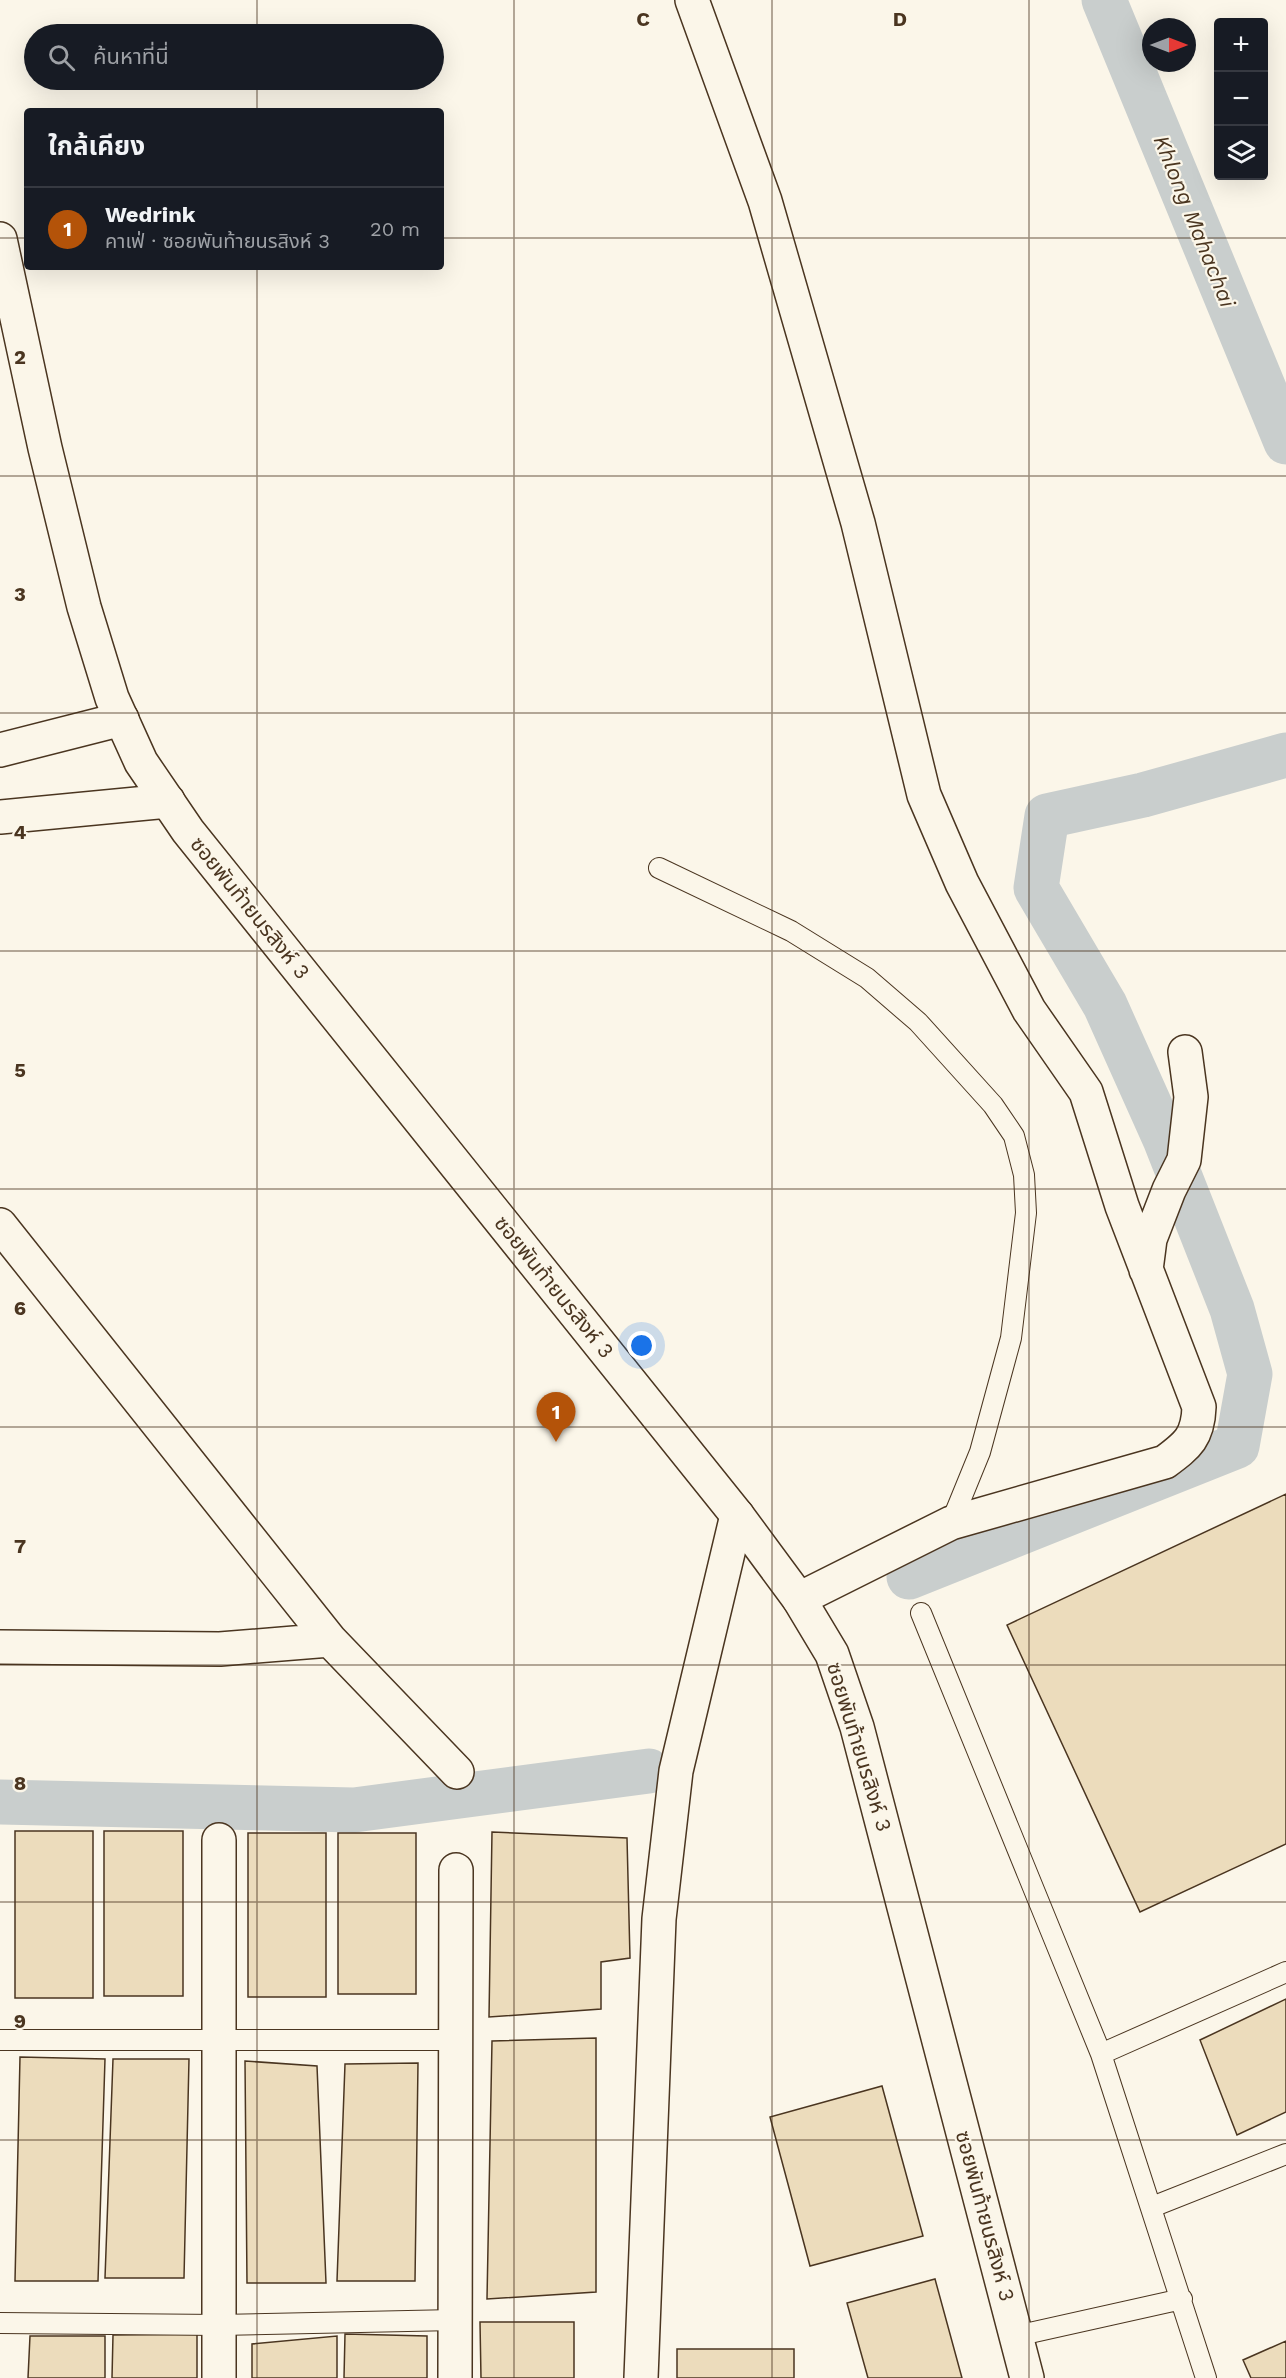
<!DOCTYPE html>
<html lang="th">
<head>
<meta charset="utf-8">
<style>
	:root { --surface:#171b24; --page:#20242c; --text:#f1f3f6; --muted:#9ea1a6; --line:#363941; --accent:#b45309 }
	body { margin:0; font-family:"Work Sans","Noto Sans Thai",sans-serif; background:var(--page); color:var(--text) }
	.controls { position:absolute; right:18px; top:18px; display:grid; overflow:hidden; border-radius:6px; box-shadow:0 6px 24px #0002 }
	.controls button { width:54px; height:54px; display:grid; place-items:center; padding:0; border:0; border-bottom:2px solid var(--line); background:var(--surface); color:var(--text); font:30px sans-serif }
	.compass { position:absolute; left:1142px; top:18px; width:54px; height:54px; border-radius:50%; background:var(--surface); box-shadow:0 6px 24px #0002; rotate:90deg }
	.you { position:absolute; left:642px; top:1346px; width:21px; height:21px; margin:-15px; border:4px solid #fff; border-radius:50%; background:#1a73e8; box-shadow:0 0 0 9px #1a73e833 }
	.badge { display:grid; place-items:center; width:39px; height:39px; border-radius:50%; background:var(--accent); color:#fff; font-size:20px; font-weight:700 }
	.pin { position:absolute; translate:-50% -50px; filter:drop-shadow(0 2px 3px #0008) }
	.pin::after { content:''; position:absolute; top:32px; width:21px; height:18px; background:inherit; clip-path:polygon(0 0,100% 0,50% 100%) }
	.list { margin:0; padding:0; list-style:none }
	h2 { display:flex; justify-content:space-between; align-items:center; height:78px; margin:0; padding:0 24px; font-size:26px }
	h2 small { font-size:20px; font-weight:400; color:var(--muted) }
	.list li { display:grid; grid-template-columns:39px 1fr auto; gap:18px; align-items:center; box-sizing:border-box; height:84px; padding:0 24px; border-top:2px solid var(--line) }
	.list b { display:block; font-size:22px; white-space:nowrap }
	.list p { margin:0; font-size:20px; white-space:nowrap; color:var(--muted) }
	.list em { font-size:20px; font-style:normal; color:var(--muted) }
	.icon { flex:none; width:33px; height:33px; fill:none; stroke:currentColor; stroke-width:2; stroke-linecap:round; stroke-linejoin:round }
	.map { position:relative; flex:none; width:1286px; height:2378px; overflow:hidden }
	.search { position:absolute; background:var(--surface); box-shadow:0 6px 24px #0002; left:24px; top:24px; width:420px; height:66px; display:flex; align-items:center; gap:15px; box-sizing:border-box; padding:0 21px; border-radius:33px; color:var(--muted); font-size:22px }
	.panel { position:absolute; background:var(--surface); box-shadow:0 6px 24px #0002; left:24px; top:108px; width:420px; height:162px; border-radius:6px }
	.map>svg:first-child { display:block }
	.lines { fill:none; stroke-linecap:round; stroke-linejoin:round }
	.canal { stroke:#c9cecd; stroke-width:45 }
	.building { fill:#ecdcbc; stroke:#4a3520; stroke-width:1.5 }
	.service-casing { stroke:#4a3520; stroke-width:22 }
	.minor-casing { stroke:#4a3520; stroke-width:36 }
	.tertiary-casing { stroke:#4a3520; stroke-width:36 }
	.service { stroke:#fbf6e9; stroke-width:20 }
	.minor { stroke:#fbf6e9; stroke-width:33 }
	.tertiary { stroke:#fbf6e9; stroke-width:33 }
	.grid { fill:none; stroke:#4a3520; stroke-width:1.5; stroke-opacity:0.55 }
	.labels { text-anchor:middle; stroke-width:4.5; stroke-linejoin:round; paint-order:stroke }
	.street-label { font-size:21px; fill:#4a3520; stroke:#fbf6e9 }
	.water-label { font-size:22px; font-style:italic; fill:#4a3520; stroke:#fbf6e9 }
	.grid-label { font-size:20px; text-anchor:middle; font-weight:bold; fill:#4a3520; stroke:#fbf6e9; stroke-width:4.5; stroke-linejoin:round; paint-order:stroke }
</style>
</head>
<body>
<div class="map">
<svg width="1286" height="2378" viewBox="0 0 1286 2378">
	<rect width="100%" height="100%" fill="#fbf6e9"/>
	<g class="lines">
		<path class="canal" d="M1104 0 1286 442
			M909 1577 1237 1446 1250 1374 1232 1309 1165 1139 1105 1005 1036 888 1047 816 1143 795 1286 755
			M0 1802 354 1810 649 1771"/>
	</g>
	<path class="building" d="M1286 1494V1844L1140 1912 1007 1625Z
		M15 1831H93V1998H15Z
		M104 1831H183V1996H104Z
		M492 1832 627 1838 630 1958 601 1962V2009L489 2017Z
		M248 1833H326V1997H248Z
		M338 1833H416V1994H338Z
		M1286 1999V2112L1237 2135 1200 2040Z
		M596 2038V2292L487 2299 492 2041Z
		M20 2057 105 2059 98 2281H15Z
		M113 2059H189L184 2278H105Z
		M245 2061 317 2066 326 2283H247Z
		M418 2063 415 2281H337L345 2064Z
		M882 2086 923 2236 810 2266 770 2117Z
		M935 2279 962 2378H868L847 2303Z
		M480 2322H574V2378H481Z
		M197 2334V2378H112L113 2335Z
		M345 2334 427 2336V2378H344Z
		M30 2336H105V2378H28Z
		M337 2336V2378H252V2344Z
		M1286 2341V2378H1251L1243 2360Z
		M677 2349H794V2378H677Z"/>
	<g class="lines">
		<g class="service-casing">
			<path id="service" d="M659 868 791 931 867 978 918 1022 993 1105 1014 1136 1024 1175 1026 1213 1011 1338 980 1452 951 1523
				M921 1613 1101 2054 1206 2378
				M0 2040H455
				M1101 2054 1286 1972
				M1152 2207 1286 2154
				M0 2323 219 2325 455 2320
				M1016 2336 1182 2299"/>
		</g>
		<g class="minor-casing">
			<path id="minor" d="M692 0 765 201 858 523 924 795 962 883 1029 1010 1086 1092 1122 1206 1199 1407C1198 1437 1188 1445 1165 1462L951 1523 799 1599
				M0 750 122 719
				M0 817 168 801
				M0 1225 330 1640 457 1772
				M1146 1270 1150 1239 1169 1190 1184 1160 1191 1097 1185 1052
				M0 1647 220 1649 330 1640
				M219 1840V2378
				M455 2378 456 1870
				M641 2378 659 1919 676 1771 737 1515"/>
		</g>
		<g class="tertiary-casing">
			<path id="tertiary" d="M0 239 45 448 84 607 112 698 141 762 188 831 737 1515 799 1599 832 1654 857 1727 1027 2378"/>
		</g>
		<use href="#service" class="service"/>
		<use href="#minor" class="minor"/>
		<use href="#tertiary" class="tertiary"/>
	</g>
	<path class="grid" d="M257 0V34M514 0V2378M772 0V2378M1029 0V2378M257 80V111M0 238H27M441 238H1286M257 267V2378M0 476H1286M0 713H1286M0 951H1286M0 1189H1286M0 1427H1286M0 1665H1286M0 1902H1286M0 2140H1286"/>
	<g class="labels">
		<g class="street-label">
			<text transform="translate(250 908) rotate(51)" y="7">ซอยพันท้ายนรสิงห์ 3</text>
			<text transform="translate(554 1287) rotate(51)" y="7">ซอยพันท้ายนรสิงห์ 3</text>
			<text transform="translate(859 1747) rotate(73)" y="7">ซอยพันท้ายนรสิงห์ 3</text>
			<text transform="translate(985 2216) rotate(75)" y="7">ซอยพันท้ายนรสิงห์ 3</text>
		</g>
		<g class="water-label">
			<text transform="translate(1195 221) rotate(68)" y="8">Khlong Mahachai</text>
		</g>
	</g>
	<g class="grid-label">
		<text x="643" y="26">C</text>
		<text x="900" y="26">D</text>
		<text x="20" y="364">2</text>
		<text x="20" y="601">3</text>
		<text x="20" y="839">4</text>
		<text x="20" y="1077">5</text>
		<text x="20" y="1315">6</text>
		<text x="20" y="1553">7</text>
		<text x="20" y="1790">8</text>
		<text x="20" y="2028">9</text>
	</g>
</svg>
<div class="controls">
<button>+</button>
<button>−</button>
<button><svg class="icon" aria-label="layers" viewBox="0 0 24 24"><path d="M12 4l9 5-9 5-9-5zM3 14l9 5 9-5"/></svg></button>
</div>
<svg class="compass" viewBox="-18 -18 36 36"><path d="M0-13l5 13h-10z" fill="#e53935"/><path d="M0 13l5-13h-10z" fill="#9ea1a6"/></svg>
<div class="you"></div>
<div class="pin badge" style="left:556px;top:1442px">1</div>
<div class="search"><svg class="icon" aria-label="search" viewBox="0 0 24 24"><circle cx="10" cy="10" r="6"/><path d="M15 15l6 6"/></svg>ค้นหาที่นี่</div>
<section class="panel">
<h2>ใกล้เคียง<small></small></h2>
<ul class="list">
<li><span class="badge">1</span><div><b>Wedrink</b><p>คาเฟ่ · ซอยพันท้ายนรสิงห์ 3</p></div><em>20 m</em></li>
</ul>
</section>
</div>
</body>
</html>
